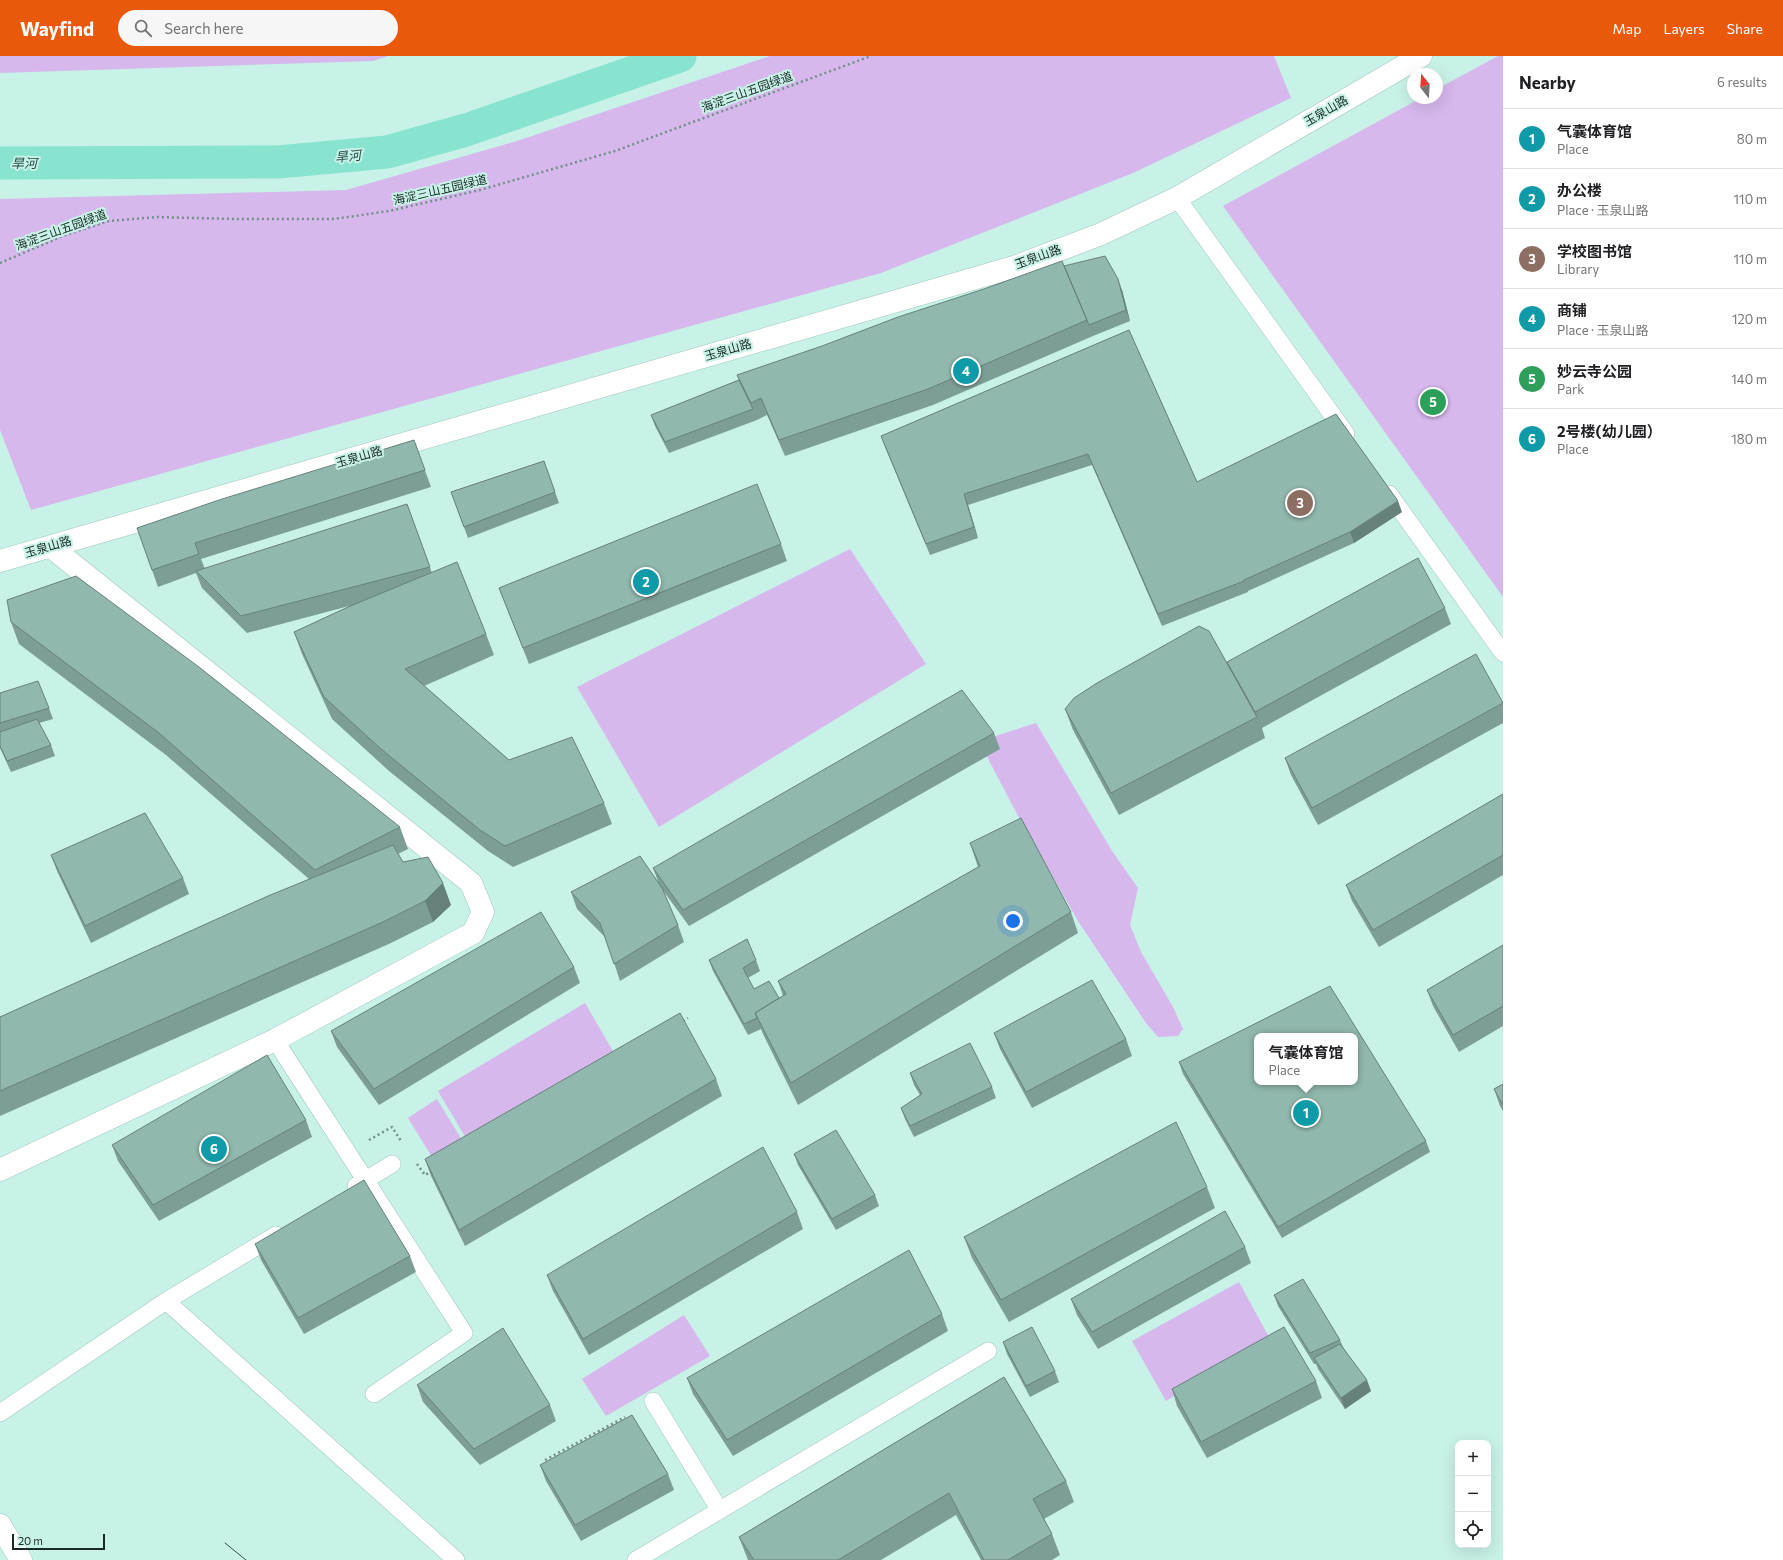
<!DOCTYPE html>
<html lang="en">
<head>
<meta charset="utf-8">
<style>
	:root { --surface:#fff; --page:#f6f6f6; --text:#202124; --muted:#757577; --line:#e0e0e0; --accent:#ea580c }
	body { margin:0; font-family:Commissioner,"Noto Sans SC",sans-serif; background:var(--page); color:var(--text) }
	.controls { position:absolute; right:12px; bottom:12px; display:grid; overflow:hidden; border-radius:8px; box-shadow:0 4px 16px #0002 }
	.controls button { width:36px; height:36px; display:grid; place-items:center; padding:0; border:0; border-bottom:1px solid var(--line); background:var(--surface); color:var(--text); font:20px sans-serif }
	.compass { position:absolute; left:1407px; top:12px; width:36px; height:36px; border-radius:50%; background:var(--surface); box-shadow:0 4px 16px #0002; rotate:343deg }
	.scale { position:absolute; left:12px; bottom:10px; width:93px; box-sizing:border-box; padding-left:4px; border:2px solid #192925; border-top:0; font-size:11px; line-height:14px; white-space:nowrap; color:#192925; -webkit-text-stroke:3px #c8f1e7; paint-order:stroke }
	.you { position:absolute; left:1013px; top:865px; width:14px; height:14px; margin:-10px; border:3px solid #fff; border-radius:50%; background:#1a73e8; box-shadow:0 0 0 6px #1a73e833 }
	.badge { display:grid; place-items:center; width:26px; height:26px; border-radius:50%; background:var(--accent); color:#fff; font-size:13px; font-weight:700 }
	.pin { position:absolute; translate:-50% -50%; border:2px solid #fff; box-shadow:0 1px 4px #0006 }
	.popup { position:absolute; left:1254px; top:977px; width:104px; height:52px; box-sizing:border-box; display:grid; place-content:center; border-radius:8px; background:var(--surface); filter:drop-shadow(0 1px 3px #0005); font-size:13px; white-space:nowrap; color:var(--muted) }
	.popup b { font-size:15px; color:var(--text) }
	.popup::after { content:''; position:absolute; left:50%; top:100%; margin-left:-8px; border:8px solid transparent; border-top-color:var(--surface) }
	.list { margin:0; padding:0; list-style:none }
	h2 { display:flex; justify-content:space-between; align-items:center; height:52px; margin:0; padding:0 16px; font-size:17px }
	h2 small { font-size:13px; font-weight:400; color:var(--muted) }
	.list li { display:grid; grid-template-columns:26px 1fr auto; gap:12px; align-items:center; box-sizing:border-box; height:60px; padding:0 16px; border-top:1px solid var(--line) }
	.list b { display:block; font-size:15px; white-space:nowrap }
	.list p { margin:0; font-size:13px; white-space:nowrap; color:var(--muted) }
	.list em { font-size:13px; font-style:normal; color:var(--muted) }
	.icon { flex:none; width:22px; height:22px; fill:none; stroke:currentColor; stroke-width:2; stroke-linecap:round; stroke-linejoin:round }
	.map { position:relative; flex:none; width:1503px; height:1504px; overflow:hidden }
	header { display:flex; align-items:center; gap:24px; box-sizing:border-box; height:56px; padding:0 20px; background:var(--accent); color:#fff }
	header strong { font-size:19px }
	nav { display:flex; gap:22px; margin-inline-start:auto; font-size:14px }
	.search { width:280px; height:36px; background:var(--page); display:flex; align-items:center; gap:10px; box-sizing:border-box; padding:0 14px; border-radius:22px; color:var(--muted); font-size:15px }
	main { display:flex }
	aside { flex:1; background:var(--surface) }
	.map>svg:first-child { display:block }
	.green { fill:#d6b8ec }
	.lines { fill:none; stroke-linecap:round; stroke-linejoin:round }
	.canal { stroke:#88e4cf; stroke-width:33 }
	.service-casing { stroke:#9ec6bc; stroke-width:18 }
	.minor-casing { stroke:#9ec6bc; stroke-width:23 }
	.primary-casing { stroke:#9ec6bc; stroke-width:23 }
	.path { stroke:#728f88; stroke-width:2.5; stroke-dasharray:2 3; stroke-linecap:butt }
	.service { stroke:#fff; stroke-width:17 }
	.minor { stroke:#fff; stroke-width:22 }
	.primary { stroke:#fff; stroke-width:22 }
	.tram { stroke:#3a4f4a; stroke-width:1 }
	.wall { fill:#7d9e96 }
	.shaded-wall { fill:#66817a }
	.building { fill:#91b8ae; stroke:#66817a; fill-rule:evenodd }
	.labels { text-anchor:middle; stroke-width:4; stroke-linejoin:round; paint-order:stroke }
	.street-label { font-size:12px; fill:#192925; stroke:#c8f1e7 }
	.water-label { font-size:13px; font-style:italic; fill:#214b42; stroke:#c8f1e7 }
</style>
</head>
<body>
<header>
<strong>Wayfind</strong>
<div class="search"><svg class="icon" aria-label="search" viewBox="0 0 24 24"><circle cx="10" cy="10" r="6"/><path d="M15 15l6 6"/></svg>Search here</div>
<nav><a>Map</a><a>Layers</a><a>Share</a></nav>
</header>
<main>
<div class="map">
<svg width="1503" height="1504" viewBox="0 0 1503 1504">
	<rect width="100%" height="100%" fill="#c8f1e7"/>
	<path class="green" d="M0 0H388L373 5 0 17Z
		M770 0H1274L1291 42 1133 117 881 217 31 454 0 374V143L346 134 517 85Z
		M1498 0H1503V541L1223 150 1421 42H1437V33Z
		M850 493 926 608 659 771 577 631Z
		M1036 667 1112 795 1138 832 1130 869 1141 896 1173 951 1183 973 1178 980 1158 981 1146 967 1078 865 1016 756 984 695 990 682Z
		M585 947 617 1002 470 1089 438 1035Z
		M437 1043 465 1089 435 1106 408 1062Z
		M1239 1226 1270 1283 1166 1345 1132 1285Z
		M684 1259 710 1300 606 1360 582 1323Z"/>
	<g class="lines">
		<path class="canal" d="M0 107 278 106 387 96 466 74 680 0"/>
		<g class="service-casing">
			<path id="service" d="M1177 142 1346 378
				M1389 438 1503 597
				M275 984 464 1277 374 1338
				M356 1130 392 1108
				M166 1245 276 1179
				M653 1345 719 1453
				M0 1357 166 1245 456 1504
				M636 1504 988 1295"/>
		</g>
		<g class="minor-casing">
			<path id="minor" d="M0 505 1017 210 1101 178 1177 142 1421 0
				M0 1114 275 984 473 877 483 856 471 827 51 491"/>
		</g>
		<g class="primary-casing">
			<path id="primary" d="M0 1469 21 1504"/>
		</g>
		<path class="path" d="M0 207 63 180 109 165 157 161 235 163H334L389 155 480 134 615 95 871 0
			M683 965 688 962
			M369 1084 392 1071 401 1085
			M417 1108 425 1119 431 1116
			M545 1404 625 1361"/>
		<use href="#service" class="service"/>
		<use href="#minor" class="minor"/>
		<use href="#primary" class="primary"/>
		<path class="tram" d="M225 1487 246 1504"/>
	</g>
	<path class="wall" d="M1064 210 1122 234 1130 265 1093 280 933 349 785 400 767 359 757 364 669 397 655 370 651 359 739 324 737 319Z
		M1129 274 1197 426 1402 456 1354 487 1248 535V536L1162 570 1092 409 968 449 978 482 930 499 885 391 881 380Z
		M414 384 431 431 201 503 205 513 407 448 432 517 486 578 494 599 424 630 509 704 604 747 612 768 513 811 488 795 389 715 332 663 302 598 294 576 353 549 247 577 202 532 196 517 158 531 137 472Z
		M544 405 559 447 468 482 451 436Z
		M781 488 787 505 529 608 499 532Z
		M1445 552 1451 568 1262 672 1265 682 1119 759 1073 674 1065 653 1227 606Z
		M11 566 400 771 408 793 398 798 403 806 451 849 433 866 391 887 0 1060V961L309 823 166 699 19 588Z
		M0 637 49 652 53 663 39 667 51 689 55 700 11 716 0 692Z
		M1503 647V667L1318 769 1291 719 1285 702Z
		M994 677 1000 693 689 870 659 829 678 869 684 886 620 925 606 882 577 853 571 836 659 828 653 812Z
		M1503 738V819L1379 891 1352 845 1346 829Z
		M970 787 1071 856 1078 877 798 1049 763 978 761 973 748 979 713 915 709 904H756L760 915 748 922 754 933 779 942 783 940 778 925 978 811Z
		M51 799 183 822 189 838 91 887 57 815Z
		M1503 889V970L1459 996 1433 950 1427 934Z
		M574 911 580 927 379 1049 337 991 331 975Z
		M994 977 1126 983 1132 1000 1032 1052 1000 993Z
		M1179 1006 1426 1085 1430 1096 1282 1182 1183 1018Z
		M910 1017 992 1031 996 1042 914 1081 905 1063 901 1052 920 1039 914 1029Z
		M716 1023 722 1040 465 1190 431 1120 425 1103Z
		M1503 1028V1055L1500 1050 1494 1033Z
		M306 1064 312 1081 159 1165 118 1105 112 1089Z
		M794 1098 875 1139 879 1150 836 1174 798 1109Z
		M1207 1131 1215 1152 1009 1266 972 1202 964 1181Z
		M797 1156 803 1173 589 1299 553 1235 547 1219Z
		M255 1188 410 1200 416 1216 304 1278 261 1204Z
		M1245 1191 1251 1207 1098 1293 1077 1259 1071 1243Z
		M1274 1239 1340 1284 1343 1291 1371 1335 1345 1353 1318 1313 1316 1308H1314L1278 1250Z
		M942 1258 948 1275 733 1400 693 1338 687 1322Z
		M1003 1286 1055 1315 1059 1326 1030 1341 1007 1298Z
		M1004 1321 1066 1425 1074 1446 1044 1463 1052 1478 1060 1499 1052 1504H981L956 1459 881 1504H748L739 1481Z
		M1316 1325 1322 1342 1207 1402 1177 1350 1172 1333Z
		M417 1329 550 1349 556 1365 480 1409 423 1346Z
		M540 1409 668 1418 674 1434 581 1485 546 1425Z"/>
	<path class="shaded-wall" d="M1118 223 1122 234 1130 265 1126 254Z
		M964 438 968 449 978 482 974 471Z
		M1398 445 1402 456 1354 487 1350 476Z
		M443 827 451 849 433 866 425 845Z
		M1367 1324 1371 1335 1345 1353 1341 1342Z"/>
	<path class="building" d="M1105 200 1118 223 1126 254 1089 269 1064 210Z
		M1062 205 1087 264 928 333 779 384 761 342 751 347 737 319 822 290 898 261 984 233Z
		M1129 274 1197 426 1336 358 1398 445 1350 476 1244 524V525L1158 558 1088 398 964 438 974 471 926 488 881 380Z
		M739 324 753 353 665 386 651 359Z
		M414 384 425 414 195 487 199 498 152 514 137 472 222 443Z
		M544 405 555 436 464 471 451 436Z
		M757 428 781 488 523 592 499 532Z
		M407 448 430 511 241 560 196 515Z
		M1418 502 1445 552 1255 656 1227 606Z
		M457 506 486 578 405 613 509 704 572 681 604 747 505 790 480 774 381 693 324 641 294 576 348 551Z
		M76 520 199 611 400 771 315 814 159 677 11 566 7 544Z
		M1199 570 1209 575 1257 661 1111 737 1065 653 1074 642 1097 627Z
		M1476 598 1503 647 1312 752 1285 702Z
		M38 625 49 652 0 667V637Z
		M962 634 994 677 683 854 653 812Z
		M37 663 51 689 7 705 0 690V676Z
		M1503 738V799L1373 874 1346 829Z
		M145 757 183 822 85 870 51 799Z
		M1021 762 1071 856 791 1027 755 957 786 938 778 925 980 810 970 787Z
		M393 789 403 806 428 801 443 827 425 845 383 866 0 1035V961L268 840Z
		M640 800 662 832 678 869 614 908 600 867 571 836Z
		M541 856 574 911 374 1033 331 975Z
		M747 883 756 904 743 912 754 933 769 925 779 942 755 957 757 962 744 968 709 904Z
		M1503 889V950L1453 979 1427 934Z
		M1092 924 1126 983 1026 1036 994 977Z
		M1330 930 1426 1085 1278 1171 1179 1006ZM1257 980H1355V1026H1257Z
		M680 957 716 1023 459 1174 425 1103Z
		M970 987 992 1031 910 1070 901 1052 922 1038 910 1017Z
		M267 999 306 1064 153 1149 112 1089Z
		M1503 1028V1049L1494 1033Z
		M1176 1066 1207 1131 1001 1244 964 1181Z
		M836 1074 875 1139 832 1163 794 1098Z
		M763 1091 797 1156 583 1283 547 1219Z
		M364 1124 410 1200 298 1262 255 1188Z
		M1225 1155 1245 1191 1092 1276 1071 1243Z
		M909 1194 942 1258 727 1384 687 1322Z
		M1303 1223 1340 1284 1310 1297 1274 1239Z
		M1032 1271 1055 1315 1026 1330 1003 1286Z
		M1284 1271 1316 1325 1201 1386 1172 1333Z
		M503 1272 550 1349 474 1393 417 1329Z
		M1340 1288 1367 1324 1341 1342 1314 1302Z
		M1004 1321 1066 1425 1033 1443 1052 1478 1008 1504H984L949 1437 838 1504H754L739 1481Z
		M632 1359 668 1418 575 1469 540 1409Z"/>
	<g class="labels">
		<g class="street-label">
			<text transform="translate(747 36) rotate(-20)" y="4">海淀三山五园绿道</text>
			<text transform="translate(1326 55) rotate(-30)" y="4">玉泉山路</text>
			<text transform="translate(440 134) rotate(-13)" y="4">海淀三山五园绿道</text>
			<text transform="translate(61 174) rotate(-20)" y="4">海淀三山五园绿道</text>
			<text transform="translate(1038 201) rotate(-20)" y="4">玉泉山路</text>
			<text transform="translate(728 294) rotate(-16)" y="4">玉泉山路</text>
			<text transform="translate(359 401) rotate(-16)" y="4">玉泉山路</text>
			<text transform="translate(48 491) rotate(-16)" y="4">玉泉山路</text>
		</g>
		<g class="water-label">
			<text transform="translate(348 100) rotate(-6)" y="5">旱河</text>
			<text x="24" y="112">旱河</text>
		</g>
	</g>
</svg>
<div class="controls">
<button>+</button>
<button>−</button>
<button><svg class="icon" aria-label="locate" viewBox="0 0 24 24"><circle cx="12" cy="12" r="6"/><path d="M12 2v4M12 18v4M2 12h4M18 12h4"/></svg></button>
</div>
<svg class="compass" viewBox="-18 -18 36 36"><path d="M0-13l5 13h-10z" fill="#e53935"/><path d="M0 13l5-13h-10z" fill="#757577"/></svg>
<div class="scale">20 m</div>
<div class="you"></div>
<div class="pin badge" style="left:1306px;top:1057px;background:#0f9aa8">1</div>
<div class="popup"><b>气囊体育馆</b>Place</div>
<div class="pin badge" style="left:646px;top:526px;background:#0f9aa8">2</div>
<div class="pin badge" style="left:1300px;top:447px;background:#8d6e63">3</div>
<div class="pin badge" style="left:966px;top:315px;background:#0f9aa8">4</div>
<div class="pin badge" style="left:1433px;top:346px;background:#2e9e5b">5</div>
<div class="pin badge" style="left:214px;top:1093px;background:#0f9aa8">6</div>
</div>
<aside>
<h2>Nearby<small>6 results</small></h2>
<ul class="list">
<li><span class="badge" style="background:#0f9aa8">1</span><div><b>气囊体育馆</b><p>Place</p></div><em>80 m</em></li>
<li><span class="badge" style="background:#0f9aa8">2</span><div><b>办公楼</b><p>Place · 玉泉山路</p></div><em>110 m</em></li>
<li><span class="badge" style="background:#8d6e63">3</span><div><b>学校图书馆</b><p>Library</p></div><em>110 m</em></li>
<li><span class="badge" style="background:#0f9aa8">4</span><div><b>商铺</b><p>Place · 玉泉山路</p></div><em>120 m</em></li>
<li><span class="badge" style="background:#2e9e5b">5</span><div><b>妙云寺公园</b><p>Park</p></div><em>140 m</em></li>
<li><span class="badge" style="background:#0f9aa8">6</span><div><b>2号楼(幼儿园）</b><p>Place</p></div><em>180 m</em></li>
</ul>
</aside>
</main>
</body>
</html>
